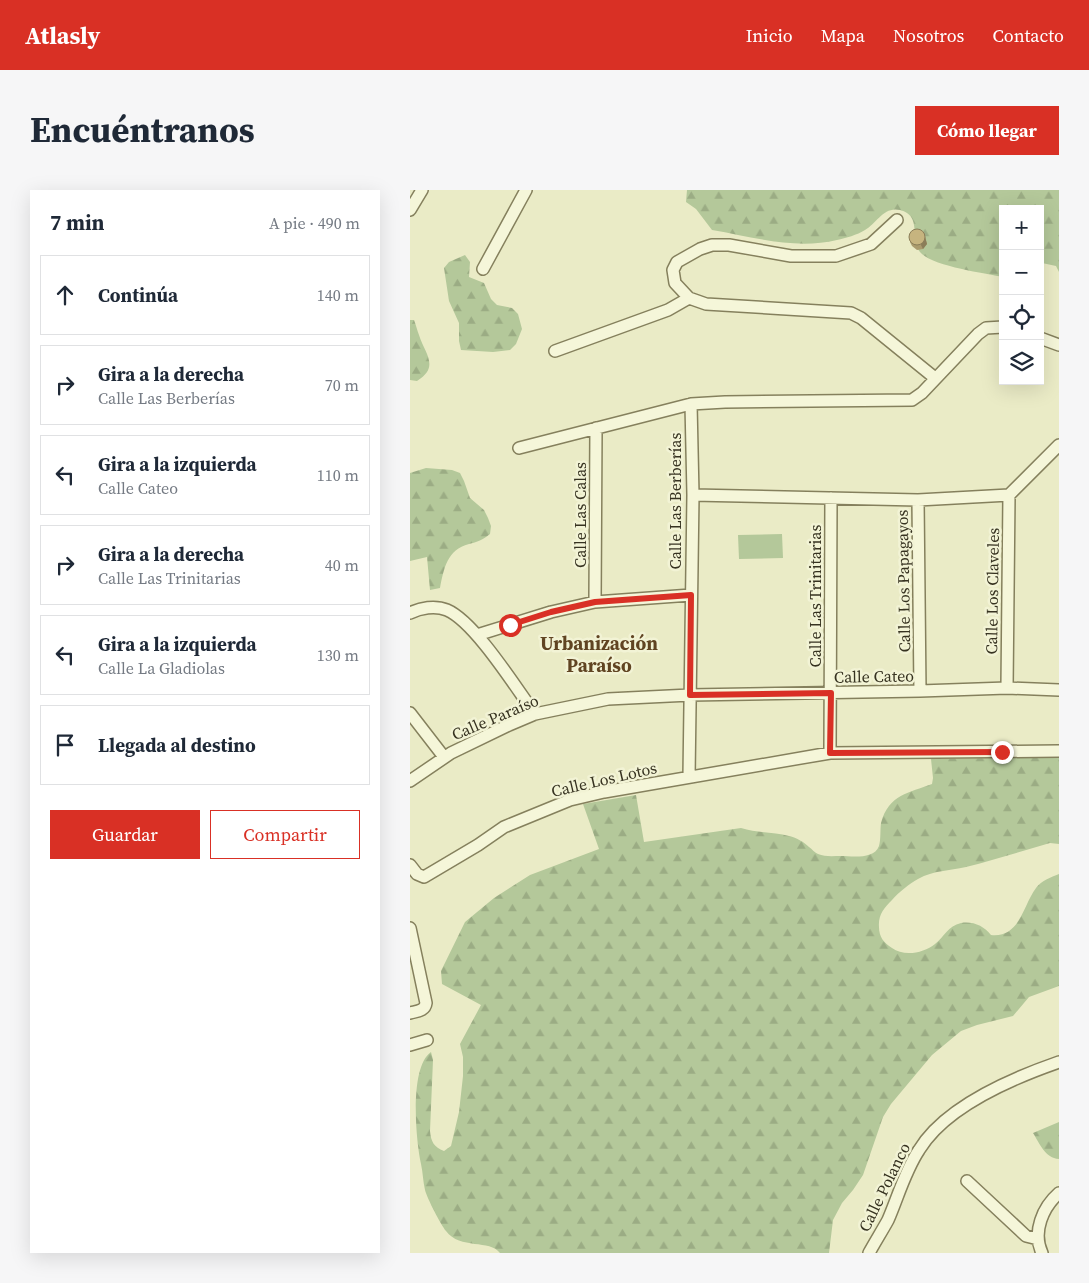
<!DOCTYPE html>
<html lang="es">
<head>
<meta charset="utf-8">
<style>
	:root { --surface:#fff; --page:#f6f6f7; --text:#1f2937; --muted:#747a83; --line:#e0e1e3; --accent:#d93025 }
	body { margin:0; font-family:"Source Serif 4",serif; background:var(--page); color:var(--text) }
	.controls { position:absolute; right:15px; top:15px; display:grid; overflow:hidden; border-radius:0px; box-shadow:0 5px 20px #0002 }
	.controls button { width:45px; height:45px; display:grid; place-items:center; padding:0; border:0; border-bottom:1px solid var(--line); background:var(--surface); color:var(--text); font:25px sans-serif }
	.stop { position:absolute; width:15px; height:15px; margin:-11px; border:4px solid #d93025; border-radius:50%; background:#fff }
	.stop.end { background:#d93025; border-color:#fff; box-shadow:0 1px 5px #0008 }
	.list { margin:0; padding:0; list-style:none }
	h2 { display:flex; justify-content:space-between; align-items:center; height:65px; margin:0; padding:0 20px; font-size:21px }
	h2 small { font-size:16px; font-weight:400; color:var(--muted) }
	.list li { display:grid; grid-template-columns:32px 1fr auto; gap:15px; align-items:center; box-sizing:border-box; height:80px; margin:0 10px 10px; padding:0 10px; border:1px solid var(--line); border-radius:0px }
	.list b { display:block; font-size:19px; white-space:nowrap }
	.list p { margin:0; font-size:16px; white-space:nowrap; color:var(--muted) }
	.list em { font-size:16px; font-style:normal; color:var(--muted) }
	.actions { display:flex; gap:10px; padding:15px 20px }
	.actions a { flex:1; padding:11px 0; border:1px solid var(--accent); border-radius:0px; text-align:center; font-size:18px; color:var(--accent) }
	.actions .main { background:var(--accent); color:#fff }
	.icon { flex:none; width:28px; height:28px; fill:none; stroke:currentColor; stroke-width:2; stroke-linecap:round; stroke-linejoin:round }
	.map { position:relative; flex:none; width:649px; height:1063px; overflow:hidden; border-radius:0px }
	header { display:flex; align-items:center; gap:30px; box-sizing:border-box; height:70px; padding:0 25px; background:var(--accent); color:#fff }
	header strong { font-size:24px }
	nav { display:flex; gap:28px; margin-inline-start:auto; font-size:18px }
	.intro { display:flex; align-items:center; justify-content:space-between; box-sizing:border-box; height:120px; padding:0 30px }
	h1 { margin:0; font-size:35px }
	.button { padding:12px 22px; border-radius:0px; background:var(--accent); color:#fff; font-size:18px; font-weight:700 }
	main { display:flex; gap:30px; padding:0 30px }
	aside { flex:1; background:var(--surface); border-radius:0px; box-shadow:0 5px 20px #0002 }
	.map>svg:first-child { display:block }
	.forest { fill:url(#forest-firs) }
	.pitch { fill:#b4c89a }
	.lines { fill:none; stroke-linecap:round; stroke-linejoin:round }
	.minor-casing { stroke:#85805d; stroke-width:14 }
	.minor { stroke:#f5f6d9; stroke-width:11 }
	.wall { fill:#aa9b6d }
	.shaded-wall { fill:#8b7e59 }
	.building { fill:#c6b47f; stroke:#8b7e59 }
	.route { stroke:#d93025; stroke-width:6 }
	.labels { text-anchor:middle; stroke-width:5; stroke-linejoin:round; paint-order:stroke }
	.street-label { font-size:16px; fill:#363220; stroke:#f2f3d5 }
	.quarter-label { font-size:19px; font-weight:bold; fill:#604422; stroke:#f2f3d5 }
</style>
</head>
<body>
<header>
<strong>Atlasly</strong>
<nav><a>Inicio</a><a>Mapa</a><a>Nosotros</a><a>Contacto</a></nav>
</header>
<div class="intro"><h1>Encuéntranos</h1><a class="button">Cómo llegar</a></div>
<main>
<aside>
<h2>7 min<small>A pie · 490 m</small></h2>
<ul class="list">
<li><svg class="icon" aria-label="ahead" viewBox="0 0 24 24"><path d="M12 20V5M6 11l6-6 6 6"/></svg><div><b>Continúa</b></div><em>140 m</em></li>
<li><svg class="icon" aria-label="right" viewBox="0 0 24 24"><path d="M7 20v-9h11M14 6l5 5-5 5"/></svg><div><b>Gira a la derecha</b><p>Calle Las Berberías</p></div><em>70 m</em></li>
<li><svg class="icon" aria-label="left" viewBox="0 0 24 24"><path d="M17 20v-9H6M10 6l-5 5 5 5"/></svg><div><b>Gira a la izquierda</b><p>Calle Cateo</p></div><em>110 m</em></li>
<li><svg class="icon" aria-label="right" viewBox="0 0 24 24"><path d="M7 20v-9h11M14 6l5 5-5 5"/></svg><div><b>Gira a la derecha</b><p>Calle Las Trinitarias</p></div><em>40 m</em></li>
<li><svg class="icon" aria-label="left" viewBox="0 0 24 24"><path d="M17 20v-9H6M10 6l-5 5 5 5"/></svg><div><b>Gira a la izquierda</b><p>Calle La Gladiolas</p></div><em>130 m</em></li>
<li><svg class="icon" aria-label="arrive" viewBox="0 0 24 24"><path d="M6 21V4h12l-3 4 3 4H6"/></svg><div><b>Llegada al destino</b></div></li>
</ul>
<div class="actions"><a class="main">Guardar</a><a>Compartir</a></div>
</aside>
<div class="map">
<svg width="649" height="1063" viewBox="0 0 649 1063">
	<defs>
		<pattern id="forest-firs" width="22" height="20" patternUnits="userSpaceOnUse" patternTransform="scale(1.25)"><rect width="22" height="20" fill="#b4c89a"/><path d="M5 1l3.5 6h-7zM16 11l3.5 6h-7z" fill="#9bac84"/></pattern>
	</defs>
	<rect width="100%" height="100%" fill="#eaebc6"/>
	<path class="forest" d="M277 0H649V82L646 76 632 73 630 75V19H593V87C574 83 521 76 510 62 499 49 513 26 490 20 474 16 467 33 455 40 447 45 436 48 427 50 385 60 343 47 302 40L286 19 276 12Z
		M55 65 60 72 59 87 74 93 81 109 87 115 102 118 108 124 112 139 106 154 100 160 83 162 51 160 49 151V133L39 111 34 78 39 72Z
		M0 130H4C6 135 7 140 9 145 15 164 30 177 7 191L0 190Z
		M16 278 42 280 50 283 54 291 60 308 74 320 78 328 81 336 80 344C73 350 67 352 59 354 37 360 34 378 30 398L20 400 17 367 0 371V283Z
		M649 567V654L640 653C612 661 584 670 556 677 539 681 524 680 508 689 499 694 489 702 482 710 474 718 468 725 469 737 469 747 474 753 482 758 494 767 514 763 525 754 534 747 538 736 551 733 563 731 574 736 581 745 610 748 613 715 626 698 631 691 641 687 649 684V796L619 807 603 826 567 835 551 841 522 865 481 914 473 927 453 985 443 1000 432 1013 423 1030 419 1063H90C80 1049 50 1060 36 1041 31 1035 17 1008 15 1000 13 992 13 983 11 974 5 946 0 876 21 862L23 870 20 941C21 952 24 957 34 961L41 956 49 922 53 886V867L50 854 71 815 32 794 31 781 55 732 84 708 120 685 189 659 173 614 226 605 234 652 331 638C347 643 364 642 379 646 387 648 394 652 399 657 402 659 405 663 408 664 415 667 423 666 431 666 441 666 464 670 469 656 471 649 470 640 471 633 479 604 499 603 522 594L523 588 521 569Z
		M649 932V969C635 968 630 954 623 943Z"/>
	<path class="pitch" d="M372 344 373 368 329 369 328 345Z"/>
	<g class="lines">
		<g class="minor-casing">
			<path id="minor" d="M0 20 12 0
				M487 30 461 54 426 66H381L319 55H302L290 59 267 72 263 80 265 93 279 108 296 114 441 123 451 128 525 188
				M73 79 116 0
				M630 148 649 155
				M145 161 258 120 279 108
				M109 258 281 214 315 212 502 210 512 203 568 144 576 138 593 137
				M283 305 508 310 599 305 649 255
				M508 310 510 501
				M185 412 186 238
				M0 423C10 418 25 415 37 420 65 432 106 498 125 524
				M67 445 141 422 185 412 281 405
				M597 498 599 305
				M0 523 34 567
				M420 563 421 308
				M279 587 283 305 281 214
				M0 591 41 563 99 535 125 524 198 509 280 505 510 501 597 498 649 500
				M0 675 7 684 14 687 68 655 94 637 160 610 194 602 420 563 649 561
				M0 738 16 813C15 821 7 821 0 823
				M0 855 17 850
				M557 991 616 1046 628 1049
				M459 1063C465 1052 472 1041 478 1030 488 1007 495 981 509 960 535 917 603 888 649 872
				M632 1063C622 1042 633 1017 649 1003"/>
		</g>
		<use href="#minor" class="minor"/>
	</g>
	<path class="wall" d="M514 43 517 54 513 59 507 60 502 56 500 52Z"/>
	<path class="shaded-wall" d="M514 43 517 54 513 59 511 55Z"/>
	<path class="building" d="M499 47a8 8 0 1 1 16 0a8 8 0 1 1-16 0Z"/>
	<g class="lines">
		<path class="route" d="M100 435 141 422 185 412 281 405 280 505 421 503 420 563 592 562"/>
	</g>
	<g class="labels">
		<g class="street-label">
			<text transform="translate(265 311) rotate(-90)" y="6">Calle Las Berberías</text>
			<text transform="translate(170 325) rotate(-90)" y="6">Calle Las Calas</text>
			<text transform="translate(493 391) rotate(-91)" y="6">Calle Los Papagayos</text>
			<text transform="translate(582 401) rotate(-89)" y="6">Calle Los Claveles</text>
			<text transform="translate(405 406) rotate(-90)" y="6">Calle Las Trinitarias</text>
			<text transform="translate(464 486) rotate(-1)" y="6">Calle Cateo</text>
			<text transform="translate(85 527) rotate(-23)" y="6">Calle Paraíso</text>
			<text transform="translate(194 589) rotate(-13)" y="6">Calle Los Lotos</text>
			<text transform="translate(474 997) rotate(-64)" y="6">Calle Polanco</text>
		</g>
		<g class="quarter-label">
			<text x="189" y="460">Urbanización<tspan x="189" dy="22">Paraíso</tspan></text>
		</g>
	</g>
</svg>
<div class="controls">
<button>+</button>
<button>−</button>
<button><svg class="icon" aria-label="locate" viewBox="0 0 24 24"><circle cx="12" cy="12" r="6"/><path d="M12 2v4M12 18v4M2 12h4M18 12h4"/></svg></button>
<button><svg class="icon" aria-label="layers" viewBox="0 0 24 24"><path d="M12 4l9 5-9 5-9-5zM3 14l9 5 9-5"/></svg></button>
</div>
<div class="stop" style="left:100px;top:435px"></div>
<div class="stop end" style="left:592px;top:562px"></div>
</div>
</main>
</body>
</html>
